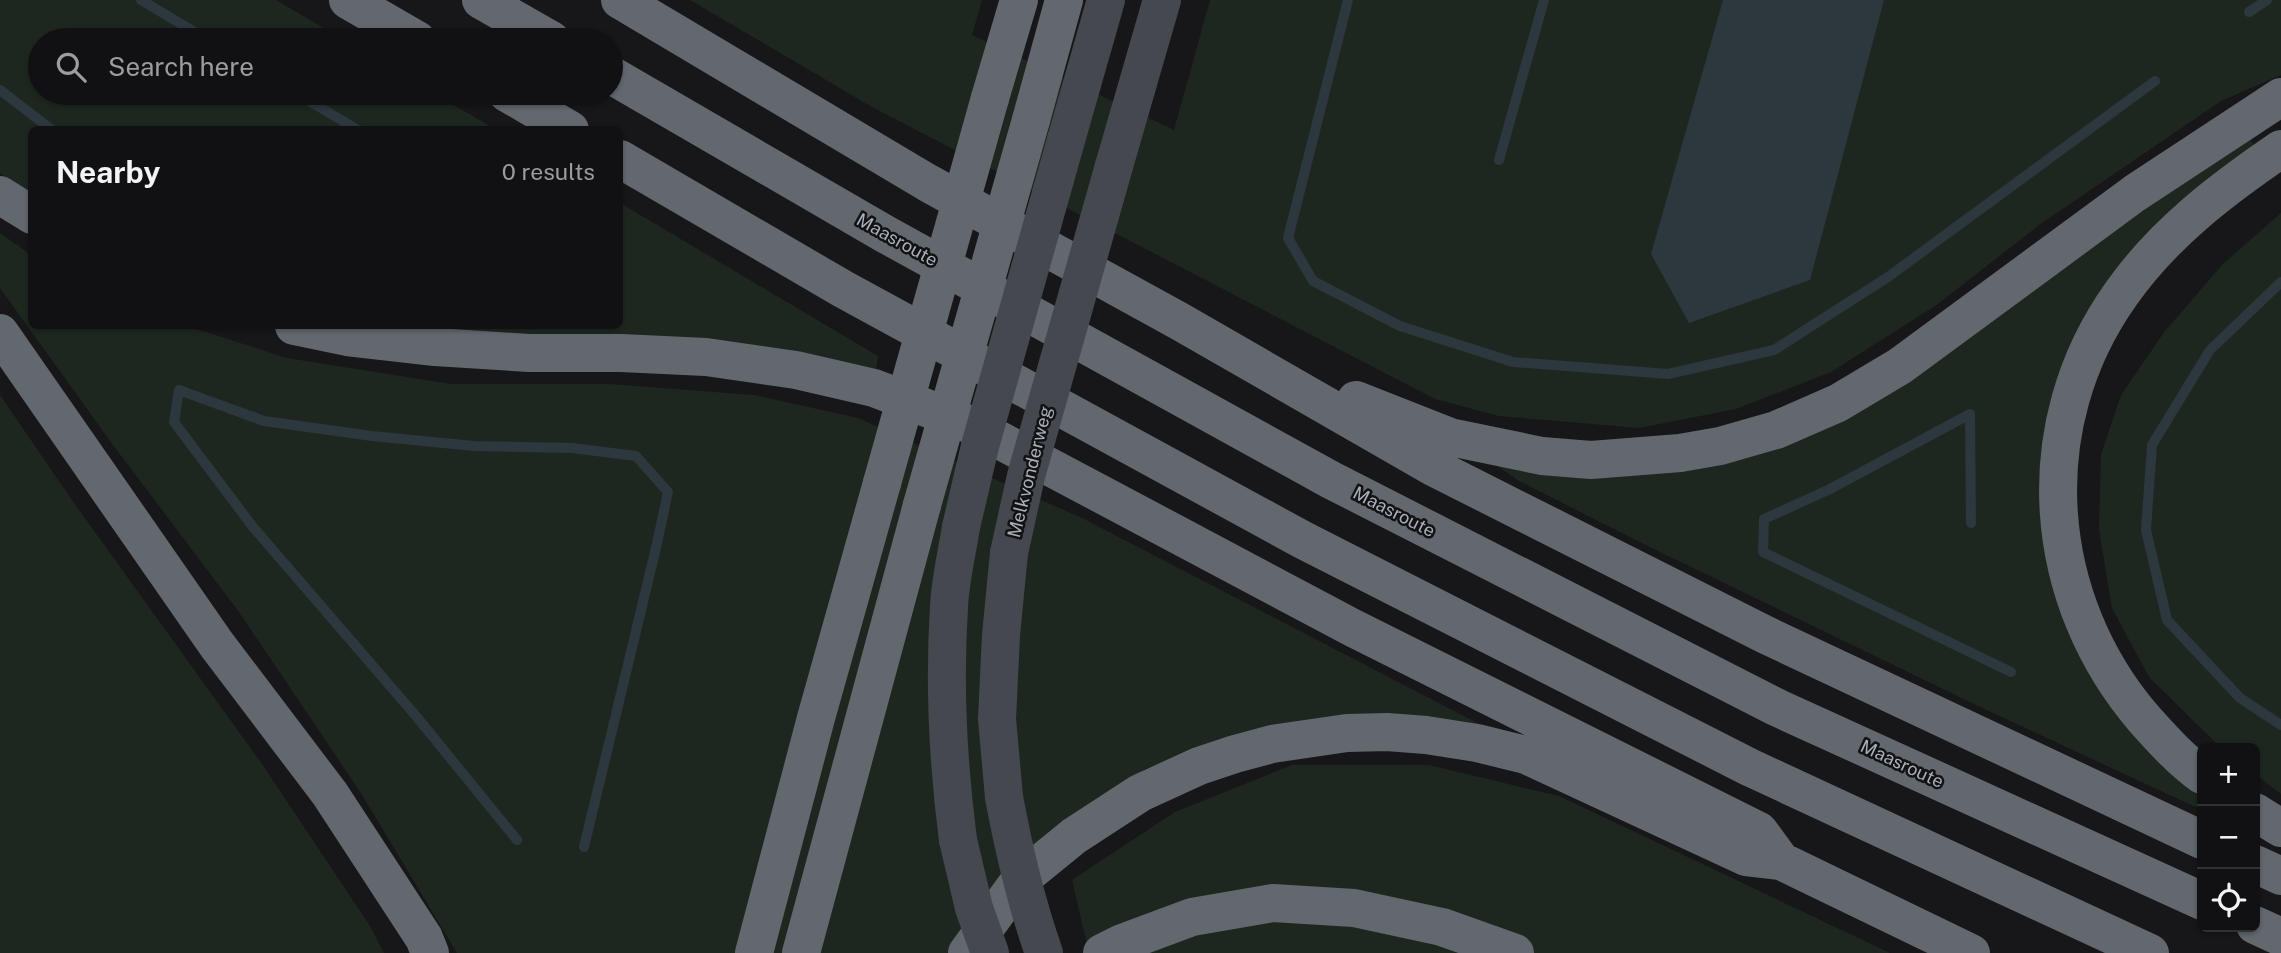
<!DOCTYPE html>
<html lang="en">
<head>
<meta charset="utf-8">
<style>
	:root { --surface:#111113; --page:#1e1f21; --text:#f1f3f6; --muted:#9c9da0; --line:#303133 }
	body { margin:0; font-family:"Public Sans",sans-serif; background:var(--page); color:var(--text) }
	.controls { position:absolute; right:21px; bottom:21px; display:grid; overflow:hidden; border-radius:10px; box-shadow:0 2px 5px #0004 }
	.controls button { width:63px; height:63px; display:grid; place-items:center; padding:0; border:0; border-bottom:2px solid var(--line); background:var(--surface); color:var(--text); font:35px sans-serif }
	.list { margin:0; padding:0; list-style:none }
	h2 { display:flex; justify-content:space-between; align-items:center; height:91px; margin:0; padding:0 28px; font-size:30px }
	h2 small { font-size:23px; font-weight:400; color:var(--muted) }
	.icon { flex:none; width:38px; height:38px; fill:none; stroke:currentColor; stroke-width:2; stroke-linecap:round; stroke-linejoin:round }
	.map { position:relative; flex:none; width:2281px; height:953px; overflow:hidden }
	.search { position:absolute; background:var(--surface); box-shadow:0 2px 5px #0004; left:28px; top:28px; width:595px; height:77px; display:flex; align-items:center; gap:18px; box-sizing:border-box; padding:0 24px; border-radius:38px; color:var(--muted); font-size:26px }
	.panel { position:absolute; background:var(--surface); box-shadow:0 2px 5px #0004; left:28px; top:126px; width:595px; height:203px; border-radius:10px }
	.map>svg:first-child { display:block }
	.green { fill:#1e271f }
	.water { fill:#2c373e }
	.lines { fill:none; stroke-linecap:round; stroke-linejoin:round }
	.stream { stroke:#2c373e; stroke-width:10 }
	.secondary { stroke:#45484e; stroke-width:38 }
	.highway { stroke:#63686f; stroke-width:38 }
	.secondary-bridge { stroke:#45484e; stroke-width:38 }
	.highway-bridge { stroke:#63686f; stroke-width:38 }
	.labels { text-anchor:middle; stroke-width:5; stroke-linejoin:round; paint-order:stroke }
	.street-label { font-size:18px; fill:#a8afb9; stroke:#121214 }
</style>
</head>
<body>
<div class="map">
<svg width="2281" height="953" viewBox="0 0 2281 953">
	<rect width="100%" height="100%" fill="#171719"/>
	<path class="green" d="M0 0H276L344 40H40V93H433L495 129 32 130 31 195 0 173Z
		M690 0H982L972 35 1174 130 1210 0H2281V75L2221 101 2039 225 1938 304 1831 372 1736 409 1639 428 1499 416 1435 399 872 107Z
		M2245 132 2260 153 2090 311 2047 539 2202 789V810L1978 706 1654 549 1519 481 1490 461 1767 449Z
		M620 203 878 356 875 378 530 334 383 326H620Z
		M2281 213V794L2255 774V748H2221L2149 677 2112 608 2099 529 2101 455 2121 395 2165 331 2223 264Z
		M0 233 31 255 32 326H187L287 358 451 384H609L754 395 858 418 1084 519 1485 727 1250 731 1145 769 1049 837 947 953H457L361 793 239 612 113 445 0 288Z
		M0 395 74 503 262 764 370 926 384 953H0Z
		M1292 765H1429L1559 796 1890 953H1089L1072 880 1175 812Z"/>
	<path class="water" d="M1723 0H1884L1810 280 1689 323 1651 254Z"/>
	<g class="lines">
		<path class="stream" d="M141 0 208 40
			M1348 0 1288 238 1313 281 1400 326 1513 362 1668 374 1774 350 1888 277 2155 81
			M2249 12 2267 0
			M0 90 52 130
			M296 93 358 130
			M1499 160 1544 0
			M2281 282 2210 350 2152 445 2146 530 2167 620 2240 698 2281 725
			M1971 523 1970 414 1830 489 1764 519 1763 552 2011 672
			M517 840 416 716 253 527 174 422 179 390 264 421 372 436 474 446 572 448 636 456 668 492 656 548 584 847"/>
		<path class="secondary" d="M1066 140 1106 0
			M1114 166 1162 0
			M1004 797 997 719 1001 635 1009 553
			M958 840C948 763 944 685 949 607 950 581 957 553 961 527"/>
		<path class="highway" d="M348 0 417 40
			M481 0 551 40
			M620 0 928 183 1179 321 1433 467 1766 635 2202 840
			M611 75 885 234 1331 480 1778 708 2202 901
			M507 93 570 130
			M990 98 1019 0
			M1031 120 1064 0
			M620 159 843 289 1303 540 1749 767 2150 953
			M0 195 32 215
			M294 326 347 337 435 347 529 353H621L706 357 796 370 874 388 971 425 1353 628 1759 831 1781 861
			M0 333 217 645 330 794 424 938 430 953
			M1356 400 1450 437 1542 456 1591 460 1680 453 1720 446 1776 430 1838 403 1900 366 2135 193 2281 97
			M2202 775C2181 760 2163 740 2145 720 2041 600 2027 426 2121 294 2163 234 2221 190 2281 149
			M2255 812 2281 828
			M2255 864 2281 876
			M2255 925 2281 937
			M754 953 816 718 882 483
			M801 953 922 505
			M967 953 1020 880 1074 836 1140 793 1199 766 1235 754 1272 744 1347 733 1387 732 1426 735 1477 743 1526 755 1746 857 1781 861 1971 953
			M1102 953 1122 943 1192 917 1273 903 1354 908 1442 927 1515 953"/>
		<path class="secondary-bridge" d="M961 527 980 446 1066 140
			M1009 553 1026 476 1114 166
			M1004 797C1014 851 1026 902 1044 953
			M958 840 974 908 990 953"/>
		<path class="highway-bridge" d="M882 483 990 98
			M922 505 1031 120"/>
	</g>
	<g class="labels">
		<g class="street-label">
			<text transform="translate(897 240) rotate(29)" y="6">Maasroute</text>
			<text transform="translate(1030 472) rotate(-76)" y="6">Melkvonderweg</text>
			<text transform="translate(1394 512) rotate(27)" y="6">Maasroute</text>
			<text transform="translate(1902 764) rotate(25)" y="6">Maasroute</text>
		</g>
	</g>
</svg>
<div class="controls">
<button>+</button>
<button>−</button>
<button><svg class="icon" aria-label="locate" viewBox="0 0 24 24"><circle cx="12" cy="12" r="6"/><path d="M12 2v4M12 18v4M2 12h4M18 12h4"/></svg></button>
</div>
<div class="search"><svg class="icon" aria-label="search" viewBox="0 0 24 24"><circle cx="10" cy="10" r="6"/><path d="M15 15l6 6"/></svg>Search here</div>
<section class="panel">
<h2>Nearby<small>0 results</small></h2>
<ul class="list">
</ul>
</section>
</div>
</body>
</html>
